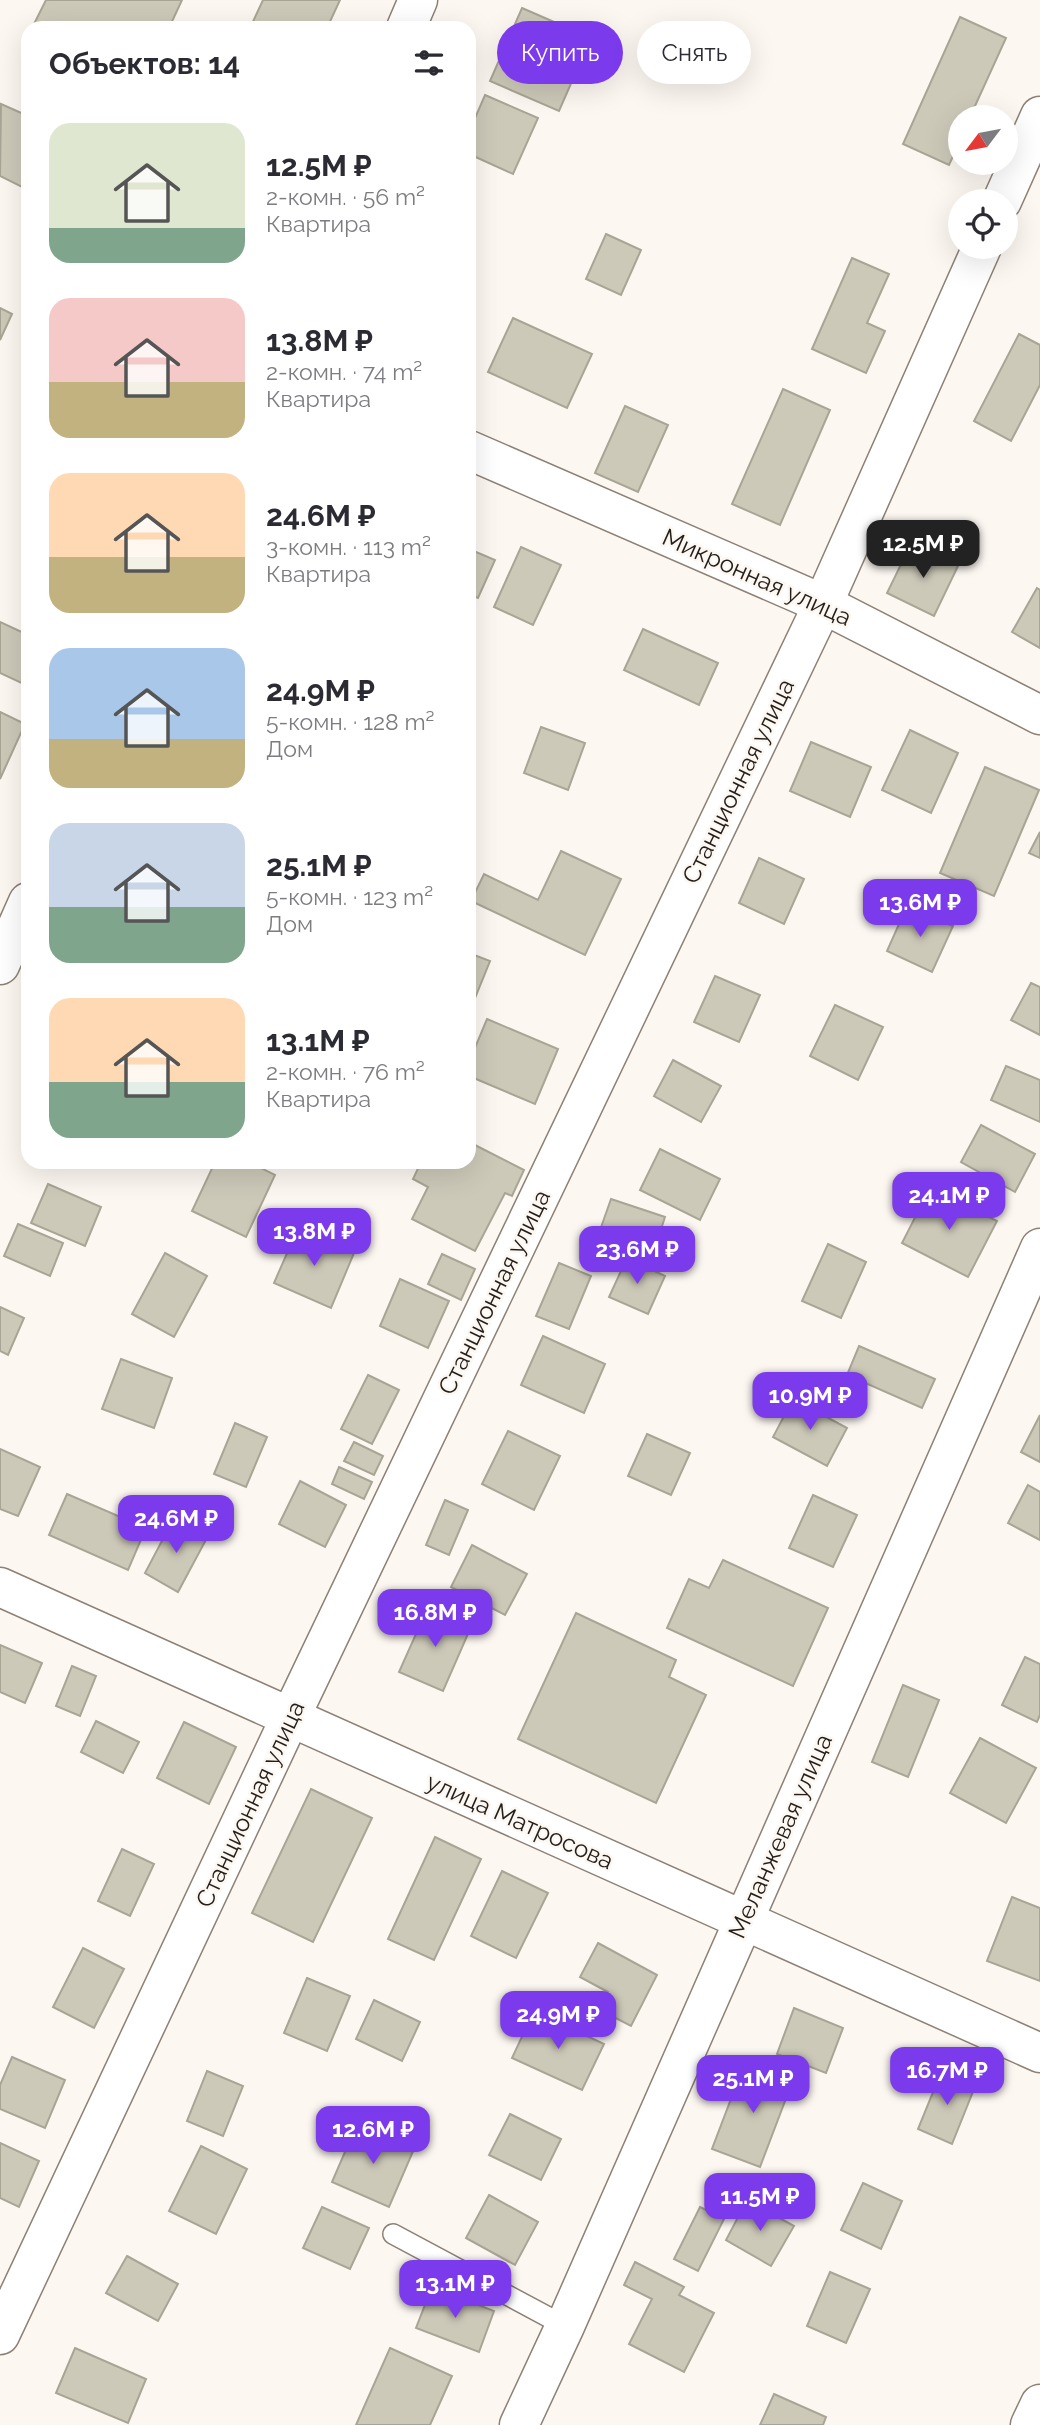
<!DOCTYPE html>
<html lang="ru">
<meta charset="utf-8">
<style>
body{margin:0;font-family:Raleway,sans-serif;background:#f2f2f3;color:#2b2b33;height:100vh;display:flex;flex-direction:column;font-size:26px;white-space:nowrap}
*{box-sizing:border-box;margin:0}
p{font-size:23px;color:#7c7c81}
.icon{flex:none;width:38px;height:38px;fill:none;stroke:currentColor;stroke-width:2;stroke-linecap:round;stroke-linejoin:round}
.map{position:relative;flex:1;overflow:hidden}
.drawer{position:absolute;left:21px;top:21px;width:455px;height:1148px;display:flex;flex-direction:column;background:#fff;border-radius:21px;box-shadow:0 7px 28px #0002}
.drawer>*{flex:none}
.banner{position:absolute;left:497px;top:21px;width:438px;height:63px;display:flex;gap:14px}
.needle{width:46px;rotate:238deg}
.controls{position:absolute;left:948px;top:105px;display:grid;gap:14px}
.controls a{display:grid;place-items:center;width:70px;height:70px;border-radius:50%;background:#fff;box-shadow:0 7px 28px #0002;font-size:35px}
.price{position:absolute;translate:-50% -60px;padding:0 16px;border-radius:14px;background:#7c3aed;color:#fff;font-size:23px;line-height:46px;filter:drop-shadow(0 2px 4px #0008)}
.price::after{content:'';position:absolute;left:50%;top:42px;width:21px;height:16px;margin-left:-10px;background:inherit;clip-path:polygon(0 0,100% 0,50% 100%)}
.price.current{background:#222;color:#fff}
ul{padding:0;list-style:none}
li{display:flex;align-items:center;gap:21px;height:175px;padding:0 28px}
li span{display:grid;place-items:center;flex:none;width:196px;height:140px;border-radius:21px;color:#555}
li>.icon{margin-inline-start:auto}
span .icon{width:84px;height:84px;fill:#fffc;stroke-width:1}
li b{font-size:30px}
h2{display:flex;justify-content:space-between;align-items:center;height:84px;padding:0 28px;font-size:30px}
.pill{padding:0 24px;border-radius:32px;background:#fff;box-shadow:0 7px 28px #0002;font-size:24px;line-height:63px}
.pill.current{background:#7c3aed;color:#fff}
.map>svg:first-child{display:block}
</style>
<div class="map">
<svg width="1040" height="2425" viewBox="0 0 1040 2425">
<rect width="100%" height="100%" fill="#fdf7f2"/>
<g fill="#cdc9b9" stroke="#a9a595" stroke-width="2">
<path d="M46,0H182L169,28H32Z"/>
<path d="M263,0H340L327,28H250Z"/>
<path d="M522,8L591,38L559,111L490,81Z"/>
<path d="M960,17L1006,38L970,117H961V139L949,165L903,144Z"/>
<path d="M485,95L538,118L513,174L469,154V132Z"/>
<path d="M1,104L28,116V190L0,176Z"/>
<path d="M606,234L641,250L621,295L586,279Z"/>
<path d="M852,258L889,274L867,323L885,331L866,373L812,349Z"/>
<path d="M0,308L12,314L0,340Z"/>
<path d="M513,318L592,354L567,408L488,372Z"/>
<path d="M1019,334L1040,345V385L1011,441L974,421Z"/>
<path d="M783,389L830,410L780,525L732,504Z"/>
<path d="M625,406L668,425L638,492L595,473Z"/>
<path d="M911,544L958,566L934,616L887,593Z"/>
<path d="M521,547L561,565L533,625L494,607Z"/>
<path d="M469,549L495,560L478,598L469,594Z"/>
<path d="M1037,588L1040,590V648L1012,632Z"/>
<path d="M0,622L28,635V686L0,673Z"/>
<path d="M643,629L718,663L699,705L624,670Z"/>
<path d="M0,712L25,724L0,779Z"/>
<path d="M541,727L585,743L568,790L524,773Z"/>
<path d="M910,730L958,753L931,813L882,790Z"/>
<path d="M811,742L871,767L850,817L790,791Z"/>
<path d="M985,767L1039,790L994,896L940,873Z"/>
<path d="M1040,832V858L1029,853Z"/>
<path d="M561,851L621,879L585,955L471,901L484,874L538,900Z"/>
<path d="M759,858L804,879L784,924L739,903Z"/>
<path d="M907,906L953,926L932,972L887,951Z"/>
<path d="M469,953L490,961L469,1013Z"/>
<path d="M715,976L760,995L739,1042L694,1022Z"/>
<path d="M1031,983L1040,987V1035L1011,1020Z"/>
<path d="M835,1005L883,1027L858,1080L810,1056Z"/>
<path d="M487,1019L558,1049L535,1104L469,1076V1062Z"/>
<path d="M673,1060L721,1086L701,1122L654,1096Z"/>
<path d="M1006,1066L1040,1080V1122L991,1100Z"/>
<path d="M981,1125L1035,1154L1015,1192L961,1162Z"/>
<path d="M469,1142L524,1170L512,1196L505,1193L475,1251L412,1219L428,1187L413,1179L421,1162H469Z"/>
<path d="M660,1149L720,1179L700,1220L640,1190Z"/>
<path d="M215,1162H249L275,1175L246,1237L192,1211Z"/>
<path d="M48,1184L101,1207L85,1246L31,1223Z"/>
<path d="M930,1188L997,1221L968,1277L902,1243Z"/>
<path d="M611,1199L665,1217L654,1251L599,1233Z"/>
<path d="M18,1224L63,1243L50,1276L4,1256Z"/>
<path d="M298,1228L354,1253L331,1308L274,1283Z"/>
<path d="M828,1244L866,1262L841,1318L802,1301Z"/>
<path d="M165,1253L207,1276L174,1337L132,1314Z"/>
<path d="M442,1254L475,1269L461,1300L428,1284Z"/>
<path d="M627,1258L665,1276L648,1314L609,1297Z"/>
<path d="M559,1263L591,1276L569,1329L536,1316Z"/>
<path d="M400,1279L449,1301L428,1348L380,1326Z"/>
<path d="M0,1307L24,1318L8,1355L0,1351Z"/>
<path d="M543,1336L605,1364L584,1413L521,1385Z"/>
<path d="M859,1346L935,1379L922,1408L847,1375Z"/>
<path d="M121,1359L172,1378L154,1428L102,1409Z"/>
<path d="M368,1375L399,1390L372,1444L341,1429Z"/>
<path d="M793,1399L847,1428L827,1466L773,1437Z"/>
<path d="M1040,1415V1462L1021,1452Z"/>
<path d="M235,1423L267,1437L246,1487L214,1474Z"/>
<path d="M508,1431L560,1456L534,1510L482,1484Z"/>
<path d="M647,1434L690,1453L671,1495L628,1476Z"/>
<path d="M354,1442L383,1456L374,1475L344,1461Z"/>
<path d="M0,1449L40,1467L18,1516L0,1509Z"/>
<path d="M339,1467L372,1482L364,1499L332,1484Z"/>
<path d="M300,1481L346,1505L325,1547L279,1524Z"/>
<path d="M1028,1485L1040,1492V1540L1008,1523Z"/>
<path d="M67,1494L146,1528L128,1570L49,1535Z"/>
<path d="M813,1495L857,1515L833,1567L789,1548Z"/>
<path d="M445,1500L468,1510L449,1555L426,1545Z"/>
<path d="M174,1518L208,1536L178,1592L145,1573Z"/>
<path d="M472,1545L527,1574L505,1615L451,1587Z"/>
<path d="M723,1560L828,1608L793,1686L667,1628L689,1579L709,1588Z"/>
<path d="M428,1607L471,1627L443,1691L399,1672Z"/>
<path d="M576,1613L676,1660L669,1677L706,1695L656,1803L518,1739Z"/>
<path d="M0,1645L42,1663L25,1703L0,1692Z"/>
<path d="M1025,1657L1040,1664V1715L1037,1722L1002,1705Z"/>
<path d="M72,1666L96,1676L80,1716L56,1706Z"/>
<path d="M903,1685L939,1700L908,1777L872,1762Z"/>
<path d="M96,1721L139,1742L123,1773L81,1752Z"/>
<path d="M184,1722L236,1747L209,1804L157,1778Z"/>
<path d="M980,1738L1036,1768L1006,1823L950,1793Z"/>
<path d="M311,1789L372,1818L313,1942L252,1913Z"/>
<path d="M435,1837L481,1859L434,1960L388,1939Z"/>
<path d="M122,1849L154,1864L130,1916L98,1901Z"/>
<path d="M502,1871L548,1893L516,1958L471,1936Z"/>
<path d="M1012,1897L1040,1908V1981L987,1961Z"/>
<path d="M598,1943L657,1975L631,2026L598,2009L608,1992L580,1977Z"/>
<path d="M83,1948L124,1969L94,2028L53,2007Z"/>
<path d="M307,1978L350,1996L327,2051L284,2033Z"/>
<path d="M374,2000L420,2022L402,2061L356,2039Z"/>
<path d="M794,2008L843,2028L826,2073L777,2054Z"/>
<path d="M534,2011L604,2044L582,2090L512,2058Z"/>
<path d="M12,2057L65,2080L45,2128L0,2109V2085Z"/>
<path d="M745,2062L793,2080L760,2167L712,2149Z"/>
<path d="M942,2070L976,2084L952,2144L918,2129Z"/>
<path d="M207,2071L243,2086L223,2136L187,2121Z"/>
<path d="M510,2114L561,2139L541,2180L489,2155Z"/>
<path d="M357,2124L414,2149L389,2207L332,2182Z"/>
<path d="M0,2143L39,2161L19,2207L0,2198Z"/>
<path d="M201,2146L247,2169L216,2234L169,2211Z"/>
<path d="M863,2183L902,2201L881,2249L841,2230Z"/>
<path d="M489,2195L538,2222L515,2265L466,2238Z"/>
<path d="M747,2200L794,2226L771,2266L726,2240Z"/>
<path d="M322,2207L369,2228L350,2269L303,2248Z"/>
<path d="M700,2207L724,2219L698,2271L674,2259Z"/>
<path d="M127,2256L178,2284L158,2321L106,2293Z"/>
<path d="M635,2262L684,2287L679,2295L714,2313L684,2372L629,2344L652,2299L624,2285Z"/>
<path d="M830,2272L870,2289L846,2343L807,2326Z"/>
<path d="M432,2287L494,2311L479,2352L416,2328Z"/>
<path d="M75,2348L146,2379L128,2423L56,2393Z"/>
<path d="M390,2348L452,2376L430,2425H356Z"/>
<path d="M774,2394L826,2417L823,2425H760Z"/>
</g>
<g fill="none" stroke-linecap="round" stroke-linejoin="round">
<g stroke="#8d8075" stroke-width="22">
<path id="lane" d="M393,2234L565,2326"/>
</g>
<g stroke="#8d8075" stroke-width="41">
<g id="street">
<path d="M406,28L418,0"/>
<path d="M1002,201L1040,116"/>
<path d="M469,450L823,604L1040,715"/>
<path d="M0,965L28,902"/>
<path d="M0,2335L290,1718L823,604L982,247"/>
<path d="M1030,2425L1040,2404"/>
</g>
</g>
<g stroke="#8d8075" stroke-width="41">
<g id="secondary">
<path d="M0,1587L1040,2053"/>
<path d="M519,2425L565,2326L1040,1248"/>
</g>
</g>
<use href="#lane" stroke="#fff" stroke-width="19"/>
<use href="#street" stroke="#fff" stroke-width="38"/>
<use href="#secondary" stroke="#fff" stroke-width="38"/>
</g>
<g text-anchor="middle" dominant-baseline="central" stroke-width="5" stroke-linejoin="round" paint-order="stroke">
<g font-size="24" fill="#231e1a" stroke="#fdf7f2">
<text transform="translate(757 577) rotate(24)">Микронная улица</text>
<text transform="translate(738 781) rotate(-64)">Станционная улица</text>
<text transform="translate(494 1292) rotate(-64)">Станционная улица</text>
<text transform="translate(250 1804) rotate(-65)">Станционная улица</text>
<text transform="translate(520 1821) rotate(24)">улица Матросова</text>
<text transform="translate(780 1836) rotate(-66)">Меланжевая улица</text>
</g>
</g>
</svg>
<div class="controls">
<a><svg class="needle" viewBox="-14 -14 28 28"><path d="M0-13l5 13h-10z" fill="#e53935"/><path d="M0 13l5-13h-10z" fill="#7c7c81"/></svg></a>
<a><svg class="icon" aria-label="locate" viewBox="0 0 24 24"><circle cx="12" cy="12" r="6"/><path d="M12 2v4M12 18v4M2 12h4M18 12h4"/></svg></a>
</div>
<b class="price current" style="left:923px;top:580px">12.5M ₽</b>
<b class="price" style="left:920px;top:939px">13.6M ₽</b>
<b class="price" style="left:949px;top:1232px">24.1M ₽</b>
<b class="price" style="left:314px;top:1268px">13.8M ₽</b>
<b class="price" style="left:637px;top:1286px">23.6M ₽</b>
<b class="price" style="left:810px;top:1432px">10.9M ₽</b>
<b class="price" style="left:176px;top:1555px">24.6M ₽</b>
<b class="price" style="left:435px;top:1649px">16.8M ₽</b>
<b class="price" style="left:558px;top:2051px">24.9M ₽</b>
<b class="price" style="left:947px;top:2107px">16.7M ₽</b>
<b class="price" style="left:753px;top:2115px">25.1M ₽</b>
<b class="price" style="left:373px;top:2166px">12.6M ₽</b>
<b class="price" style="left:760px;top:2233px">11.5M ₽</b>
<b class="price" style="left:455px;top:2320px">13.1M ₽</b>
<div class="banner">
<a class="pill current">Купить</a>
<a class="pill">Снять</a>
</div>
<section class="drawer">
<h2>Объектов: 14<svg class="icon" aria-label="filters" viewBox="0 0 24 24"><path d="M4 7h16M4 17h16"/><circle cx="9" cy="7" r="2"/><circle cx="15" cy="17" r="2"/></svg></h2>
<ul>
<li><span style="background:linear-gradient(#dfe7d0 75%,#7fa58c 0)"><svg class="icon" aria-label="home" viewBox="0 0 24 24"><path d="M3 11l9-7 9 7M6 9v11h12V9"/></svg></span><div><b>12.5M ₽</b><p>2-комн. · 56 m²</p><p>Квартира</p></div></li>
<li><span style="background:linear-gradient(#f6c9c9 60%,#c2b280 0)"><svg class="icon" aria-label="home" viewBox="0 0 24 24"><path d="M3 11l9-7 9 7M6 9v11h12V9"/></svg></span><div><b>13.8M ₽</b><p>2-комн. · 74 m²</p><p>Квартира</p></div></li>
<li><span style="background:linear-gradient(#ffd9b3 60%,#c2b280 0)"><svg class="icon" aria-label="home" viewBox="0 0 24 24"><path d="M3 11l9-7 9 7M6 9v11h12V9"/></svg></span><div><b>24.6M ₽</b><p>3-комн. · 113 m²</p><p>Квартира</p></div></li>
<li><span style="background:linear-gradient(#a9c7e8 65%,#c2b280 0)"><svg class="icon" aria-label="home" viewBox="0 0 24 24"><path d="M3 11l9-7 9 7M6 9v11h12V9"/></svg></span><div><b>24.9M ₽</b><p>5-комн. · 128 m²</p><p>Дом</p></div></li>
<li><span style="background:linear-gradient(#c9d6e8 60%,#7fa58c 0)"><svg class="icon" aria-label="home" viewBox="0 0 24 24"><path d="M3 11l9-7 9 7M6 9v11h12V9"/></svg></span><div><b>25.1M ₽</b><p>5-комн. · 123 m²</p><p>Дом</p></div></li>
<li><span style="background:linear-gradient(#ffd9b3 60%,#7fa58c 0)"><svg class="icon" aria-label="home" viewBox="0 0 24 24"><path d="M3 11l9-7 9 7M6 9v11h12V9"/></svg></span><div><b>13.1M ₽</b><p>2-комн. · 76 m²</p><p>Квартира</p></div></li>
</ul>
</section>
</div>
